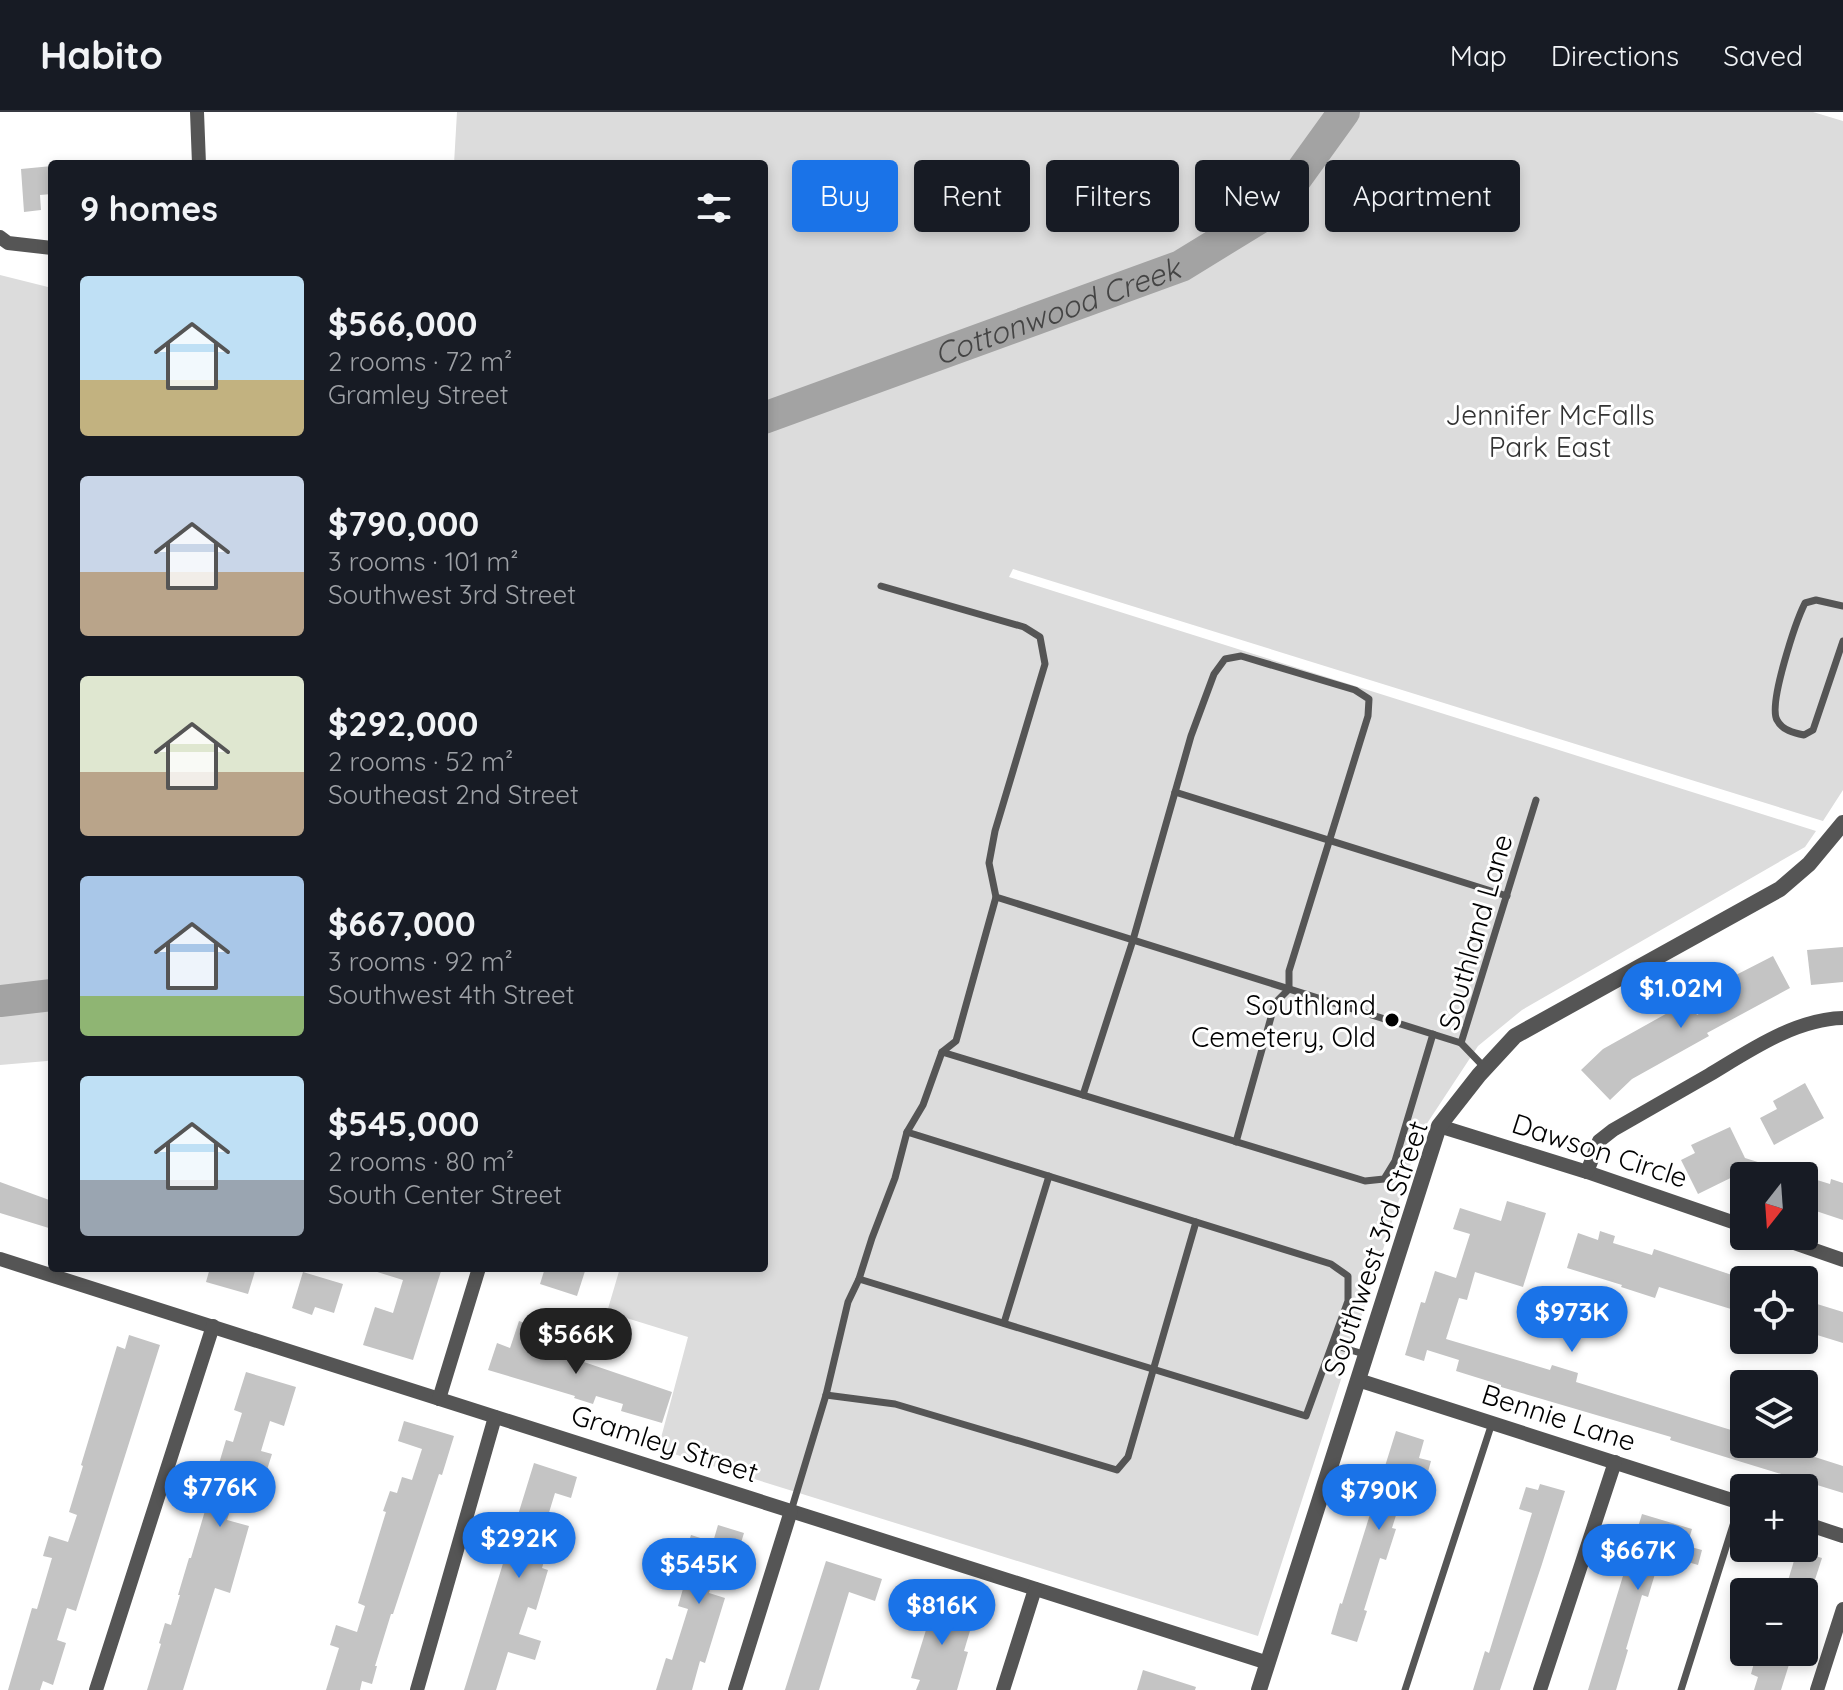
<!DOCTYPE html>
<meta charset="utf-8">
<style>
body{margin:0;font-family:Quicksand,sans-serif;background:#20242c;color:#f1f3f6;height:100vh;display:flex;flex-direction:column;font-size:30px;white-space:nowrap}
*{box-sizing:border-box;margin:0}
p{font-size:26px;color:#9ea1a6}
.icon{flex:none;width:44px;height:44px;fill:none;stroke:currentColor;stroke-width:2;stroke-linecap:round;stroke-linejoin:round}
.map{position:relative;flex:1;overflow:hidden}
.panel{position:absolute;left:48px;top:48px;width:720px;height:1112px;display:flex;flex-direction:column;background:#171b24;border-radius:8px;box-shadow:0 4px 12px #0003}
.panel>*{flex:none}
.banner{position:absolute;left:792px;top:48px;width:760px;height:72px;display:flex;gap:16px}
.needle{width:52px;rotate:197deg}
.controls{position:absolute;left:1730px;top:1050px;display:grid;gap:16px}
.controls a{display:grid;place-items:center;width:88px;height:88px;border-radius:8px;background:#171b24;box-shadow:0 4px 12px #0003;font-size:40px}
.price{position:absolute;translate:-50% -68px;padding:0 18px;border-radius:28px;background:#1a73e8;color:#fff;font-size:26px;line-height:52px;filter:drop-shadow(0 2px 4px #0008)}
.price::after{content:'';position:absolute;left:50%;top:48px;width:24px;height:18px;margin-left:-12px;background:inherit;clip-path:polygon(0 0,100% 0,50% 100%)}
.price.current{background:#222;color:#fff}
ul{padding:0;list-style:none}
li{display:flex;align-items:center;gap:24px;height:200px;padding:0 32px}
li span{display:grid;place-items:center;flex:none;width:224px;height:160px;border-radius:8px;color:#555}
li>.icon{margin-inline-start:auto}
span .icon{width:96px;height:96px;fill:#fffc;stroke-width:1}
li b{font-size:34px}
h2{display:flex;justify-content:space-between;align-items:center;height:96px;padding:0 32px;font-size:34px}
.chip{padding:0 28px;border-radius:8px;background:#171b24;box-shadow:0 4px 12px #0003;font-size:28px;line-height:72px}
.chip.current{background:#1a73e8;color:#fff}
header{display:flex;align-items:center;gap:48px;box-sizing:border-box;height:112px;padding:0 40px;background:#171b24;border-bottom:2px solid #363941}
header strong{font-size:38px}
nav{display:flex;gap:44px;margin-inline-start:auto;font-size:28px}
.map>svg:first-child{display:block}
</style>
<header>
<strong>Habito</strong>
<nav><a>Map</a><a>Directions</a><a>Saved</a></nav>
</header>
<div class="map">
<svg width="1843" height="1578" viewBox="0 0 1843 1578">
<rect width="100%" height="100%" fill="#fff"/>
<g fill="#dcdcdc">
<path d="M457,0H1813L1843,9V678L1823,709L1013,457L1009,465L1816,719L1805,735L1522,898L1478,934L1426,1013L1409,1057L1258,1524L658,1337L688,1225L607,1200L620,1156H764V52H454Z"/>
<path d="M0,163L52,176V947L47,949L0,953Z"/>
</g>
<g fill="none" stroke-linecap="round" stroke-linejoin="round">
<g stroke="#a3a3a3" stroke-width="32">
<path id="s1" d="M764,306L1181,154L1274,97L1344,0"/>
<path d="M0,889L52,883"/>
</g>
</g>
<g fill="#c4c4c4">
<path d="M52,54V82L40,83L41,98L24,100L21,57Z"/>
<path d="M1843,835V870L1811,873L1807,838Z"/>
<path d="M1773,844L1790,876L1707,921L1709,924L1632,967L1610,988L1581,958L1603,937L1689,889L1697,903L1740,879L1732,865Z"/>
<path d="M1805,971L1824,1006L1774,1033L1760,1006L1777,997L1773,989Z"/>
<path d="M1730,1015L1745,1046L1761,1051L1698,1082L1681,1048L1695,1041L1691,1033Z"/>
<path d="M1804,1064L1830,1072L1831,1067L1843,1071V1108L1804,1095Z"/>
<path d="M0,1070L52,1089V1117L0,1101Z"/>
<path d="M1507,1089L1546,1101L1523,1175L1475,1160L1467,1188L1459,1186L1446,1227L1550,1258L1552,1253L1578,1261L1576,1270L1744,1322V1332H1783L1797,1336L1796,1339L1843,1354V1381L1670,1328L1671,1325L1501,1275V1273L1456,1259L1459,1248L1427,1238L1424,1249L1405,1243L1421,1190L1425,1191L1435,1159L1456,1166L1470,1122L1453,1117L1460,1096L1501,1109Z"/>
<path d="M1600,1119L1615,1124L1613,1131L1652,1143L1654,1137L1744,1167V1201L1659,1175L1655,1186L1621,1175L1622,1173L1567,1156L1578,1121L1598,1128Z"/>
<path d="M210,1156H256L248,1182L206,1170Z"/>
<path d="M375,1156H442L413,1248L363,1233L375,1195L393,1201L403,1168L374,1159Z"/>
<path d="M545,1156H586L577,1184L540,1172Z"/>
<path d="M303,1160L343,1172L334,1201L315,1195L312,1203L292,1196Z"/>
<path d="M1804,1188L1843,1200V1231L1817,1223L1814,1236L1800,1231L1801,1228H1804Z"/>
<path d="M519,1209L539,1216L534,1233L672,1280L662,1311L621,1299L623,1292L596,1284L593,1292L574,1286L575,1284L488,1258L497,1231L510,1236Z"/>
<path d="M129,1223L160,1233L76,1499L67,1496L57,1528L66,1531L53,1573L43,1569L40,1578H8L32,1496L37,1497L52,1446L43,1444L49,1424L68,1430L77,1403L69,1400L83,1354L81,1353L117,1234L125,1237Z"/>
<path d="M246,1260L296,1275L284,1314L270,1309L261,1339L272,1342L266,1361L244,1354L227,1408L249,1414L230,1481L215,1476L183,1578H147L161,1532L159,1531L165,1511L171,1513L180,1483H178L189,1446H191L226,1328L233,1330L242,1301L234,1298Z"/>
<path d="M404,1309L454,1324L442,1363L439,1362L393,1502H391L375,1554H377L372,1572L362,1569L360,1578H326L339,1536L330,1533L336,1513L357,1520L365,1494L358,1491L386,1400L383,1399L390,1379L397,1381L402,1365L412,1368L422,1337L398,1329Z"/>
<path d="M1396,1319L1424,1328L1419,1346L1431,1349L1426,1367L1409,1362L1392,1416L1396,1417L1386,1448L1380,1446L1364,1498L1367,1499L1357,1530L1331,1522L1340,1491L1342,1492Z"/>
<path d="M534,1351L577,1365L571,1386L555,1381L547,1407L556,1410L542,1456L548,1458L536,1498L528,1495L519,1522L541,1529L535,1548L508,1540L496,1578H464Z"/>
<path d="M1540,1372L1565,1379L1542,1452L1500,1578H1473L1485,1539L1489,1541L1532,1401L1519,1397L1526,1375L1538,1378Z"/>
<path d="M1642,1402L1692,1417L1687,1434L1702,1438L1698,1453L1661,1442L1648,1485L1642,1483L1626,1537L1628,1538L1616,1578H1588Z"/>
<path d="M718,1413L744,1421L733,1457L718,1452L709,1481L725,1486L705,1551L700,1549L692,1578H656L666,1546L672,1548L688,1497L678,1494L685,1470L677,1468L691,1423L713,1430Z"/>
<path d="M1797,1439L1822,1446L1810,1483L1786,1475Z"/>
<path d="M826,1449L882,1467L875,1489L849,1480L819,1578H785Z"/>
<path d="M934,1478L957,1485L950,1506L972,1512L964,1539L968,1540L957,1578H916L920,1568L911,1566L926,1518L922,1516Z"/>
<path d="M1757,1540H1782L1792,1543L1781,1578H1754L1758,1565L1751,1562Z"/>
<path d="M1143,1558L1196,1575L1195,1578H1137Z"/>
</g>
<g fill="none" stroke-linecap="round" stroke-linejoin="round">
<g stroke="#555" stroke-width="7">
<path d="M1843,494L1816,488L1805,491C1796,509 1768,592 1777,608C1782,618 1794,621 1804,623L1813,618L1843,529"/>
<path d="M1175,680L1507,784"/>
<path d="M996,785L1461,931"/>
<path d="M942,940L1365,1069L1384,1067L1395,1049L1433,922"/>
<path d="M1485,956L1461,931L1536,688"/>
<path d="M1083,983L1133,828L1191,624L1214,562L1225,547L1241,544L1355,578L1369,587L1368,604L1289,859V877L1275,891L1236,1030"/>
<path d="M859,1167L1306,1304L1348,1189V1164L1331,1152L907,1020"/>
<path d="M1004,1211L1049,1064"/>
<path d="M1333,1233L1364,1242"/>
<path d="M826,1283L895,1292L1117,1358L1128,1345L1196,1110"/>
<path d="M791,1399L826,1283L848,1190L859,1167L872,1126L895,1066L907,1020L923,993L942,940L956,929L996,785L989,751L995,719L1045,552L1040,525L1024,515L881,474"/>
<path d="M1405,1578L1492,1311"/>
<path d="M1681,1578L1740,1391"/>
</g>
<g stroke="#555" stroke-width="14">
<path d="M197,0L199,52"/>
<path d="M0,125L8,131L52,136"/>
<path d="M1439,1014L1587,1060L1744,1114"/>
<path d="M1587,1060L1599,1029L1613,1018C1645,1000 1677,981 1709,963C1749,939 1795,907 1843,906"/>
<path d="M1774,1124L1843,1148"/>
<path d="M0,1147L1268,1551"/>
<path d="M1358,1268L1744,1392"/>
<path d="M439,1287L479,1156"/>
<path d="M1804,1411L1843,1424"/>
<path d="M96,1578L213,1214"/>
<path d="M417,1578L495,1305"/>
<path d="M735,1578L791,1399"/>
<path d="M1003,1578L1035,1477"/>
<path d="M1540,1578L1615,1350"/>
<path d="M1817,1578L1843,1497"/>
</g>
<path stroke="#555" stroke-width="16" d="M1259,1578L1439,1014L1479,963L1515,924L1780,777L1809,752L1843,711"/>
</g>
<circle fill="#000" stroke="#fff" stroke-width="3" cx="1392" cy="908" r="8"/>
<g text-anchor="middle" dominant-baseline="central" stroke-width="6" stroke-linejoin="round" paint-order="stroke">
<g font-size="28" fill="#333" stroke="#fff">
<text x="1550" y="302">Jennifer McFalls<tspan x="1550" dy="32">Park East</tspan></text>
</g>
<g font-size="28" fill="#000" stroke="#fff">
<text transform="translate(1475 820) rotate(-74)">Southland Lane</text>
<text transform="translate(1600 1038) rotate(18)">Dawson Circle</text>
<text transform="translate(1375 1136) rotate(-71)">Southwest 3rd Street</text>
<text transform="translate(1559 1305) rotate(18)">Bennie Lane</text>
<text transform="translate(665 1331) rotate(18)">Gramley Street</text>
</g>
<g font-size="28" fill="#000" stroke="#fff" text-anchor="end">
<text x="1376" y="892">Southland<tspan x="1376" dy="32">Cemetery, Old</tspan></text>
</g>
<g font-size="30" font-style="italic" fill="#444" stroke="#fff">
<text stroke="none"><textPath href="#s1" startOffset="312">Cottonwood Creek</textPath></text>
</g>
</g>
</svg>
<div class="controls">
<a><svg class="needle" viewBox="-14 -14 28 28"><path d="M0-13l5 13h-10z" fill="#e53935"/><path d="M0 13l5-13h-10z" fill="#9ea1a6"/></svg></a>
<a><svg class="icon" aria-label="locate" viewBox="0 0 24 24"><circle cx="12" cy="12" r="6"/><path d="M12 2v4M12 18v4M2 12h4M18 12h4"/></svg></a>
<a><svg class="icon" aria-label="layers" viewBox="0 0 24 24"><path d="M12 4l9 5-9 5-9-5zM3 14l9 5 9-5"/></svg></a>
<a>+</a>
<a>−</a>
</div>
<b class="price" style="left:1681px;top:918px">$1.02M</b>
<b class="price" style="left:1572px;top:1242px">$973K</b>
<b class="price current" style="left:576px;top:1264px">$566K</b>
<b class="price" style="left:220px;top:1417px">$776K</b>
<b class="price" style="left:1379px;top:1420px">$790K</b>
<b class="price" style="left:519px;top:1468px">$292K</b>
<b class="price" style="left:1638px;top:1480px">$667K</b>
<b class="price" style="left:699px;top:1494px">$545K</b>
<b class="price" style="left:942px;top:1535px">$816K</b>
<div class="banner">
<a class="chip current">Buy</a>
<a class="chip">Rent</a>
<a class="chip">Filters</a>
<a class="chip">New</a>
<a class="chip">Apartment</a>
</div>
<section class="panel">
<h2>9 homes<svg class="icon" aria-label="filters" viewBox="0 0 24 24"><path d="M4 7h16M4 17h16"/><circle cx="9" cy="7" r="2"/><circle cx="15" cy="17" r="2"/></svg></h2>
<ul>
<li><span style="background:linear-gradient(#bfe0f5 65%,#c2b280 0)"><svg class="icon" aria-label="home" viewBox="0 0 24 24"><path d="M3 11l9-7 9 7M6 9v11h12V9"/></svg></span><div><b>$566,000</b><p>2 rooms · 72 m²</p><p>Gramley Street</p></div></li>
<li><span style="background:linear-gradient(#c9d6e8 60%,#b9a48a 0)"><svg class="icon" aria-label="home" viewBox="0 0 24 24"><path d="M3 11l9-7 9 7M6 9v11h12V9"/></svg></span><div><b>$790,000</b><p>3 rooms · 101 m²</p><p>Southwest 3rd Street</p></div></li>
<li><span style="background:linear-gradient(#dfe7d0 60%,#b9a48a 0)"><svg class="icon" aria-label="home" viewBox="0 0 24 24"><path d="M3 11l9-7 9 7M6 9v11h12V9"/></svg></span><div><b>$292,000</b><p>2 rooms · 52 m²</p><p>Southeast 2nd Street</p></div></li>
<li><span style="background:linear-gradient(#a9c7e8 75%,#8fb573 0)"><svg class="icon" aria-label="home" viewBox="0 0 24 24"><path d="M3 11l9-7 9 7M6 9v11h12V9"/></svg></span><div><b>$667,000</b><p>3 rooms · 92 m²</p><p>Southwest 4th Street</p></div></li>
<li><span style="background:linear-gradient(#bfe0f5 65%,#9aa5b1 0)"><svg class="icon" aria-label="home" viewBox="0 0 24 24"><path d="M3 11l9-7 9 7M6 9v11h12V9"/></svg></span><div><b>$545,000</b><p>2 rooms · 80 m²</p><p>South Center Street</p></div></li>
</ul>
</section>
</div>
